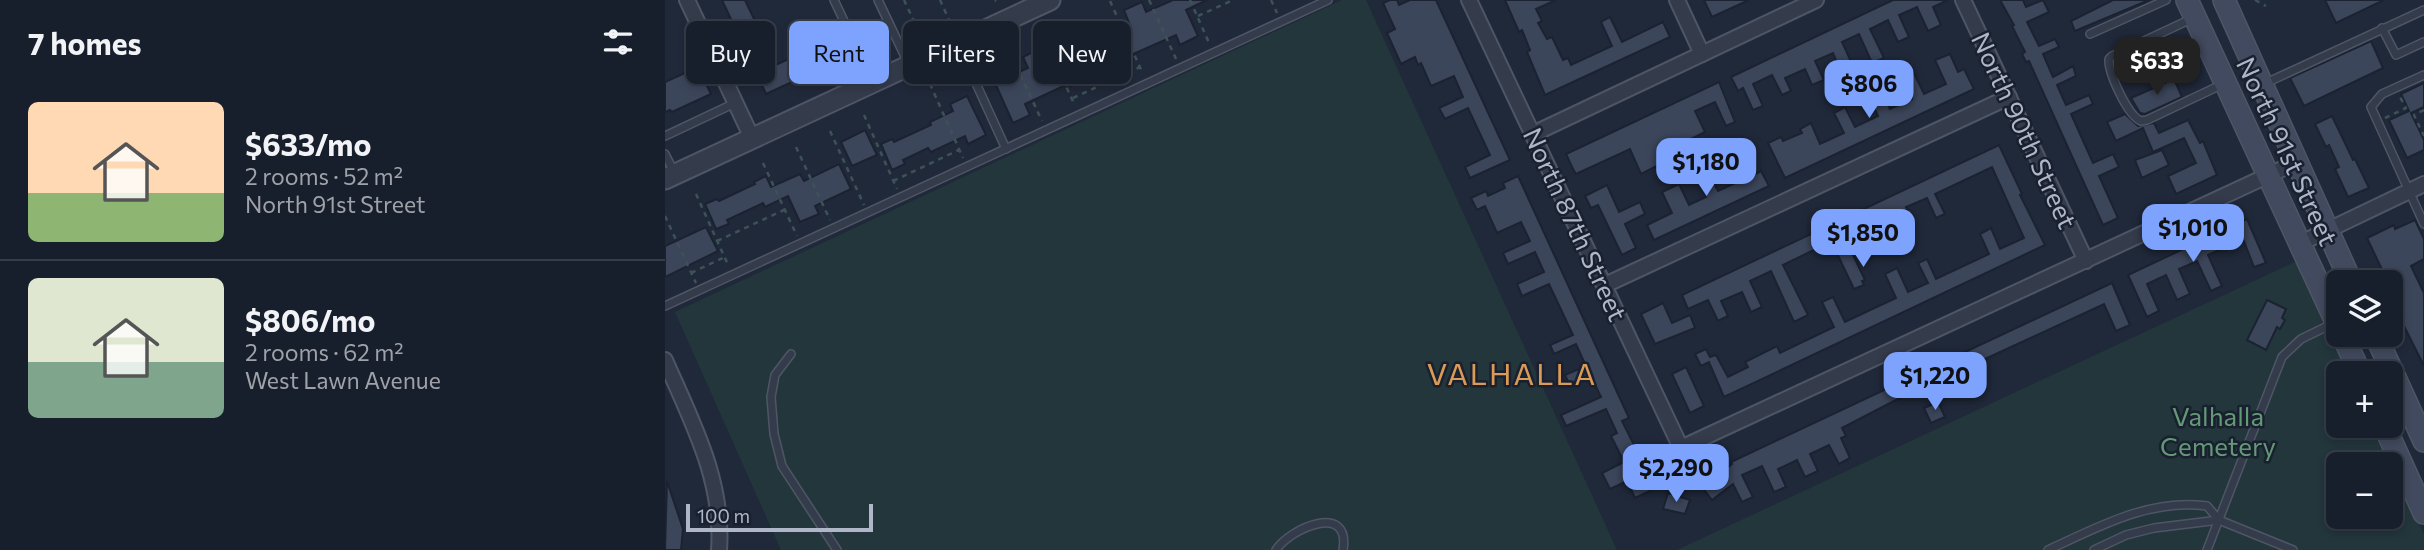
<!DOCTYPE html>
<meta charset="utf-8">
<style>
body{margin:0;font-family:Commissioner,sans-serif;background:#252c38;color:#f1f3f6;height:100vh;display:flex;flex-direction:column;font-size:26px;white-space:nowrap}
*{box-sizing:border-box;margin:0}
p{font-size:23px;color:#9fa2a9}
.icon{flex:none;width:38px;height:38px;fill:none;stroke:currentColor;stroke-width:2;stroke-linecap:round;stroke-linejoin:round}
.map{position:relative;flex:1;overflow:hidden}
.panel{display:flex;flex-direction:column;background:#181f2c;width:665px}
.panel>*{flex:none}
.hud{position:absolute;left:21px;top:21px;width:665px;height:63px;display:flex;gap:14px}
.buttons{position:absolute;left:1661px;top:270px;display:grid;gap:14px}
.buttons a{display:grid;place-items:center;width:77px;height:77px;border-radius:10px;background:#181f2c;box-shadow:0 4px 10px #0003,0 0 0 2px #363d48;font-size:35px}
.scale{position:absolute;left:21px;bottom:18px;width:187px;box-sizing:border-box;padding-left:7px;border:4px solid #aeb6c7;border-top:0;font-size:19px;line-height:24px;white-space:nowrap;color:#aeb6c7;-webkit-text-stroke:5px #19202f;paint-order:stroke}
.price{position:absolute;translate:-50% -60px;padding:0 16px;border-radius:14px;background:#7da3fe;color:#111;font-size:23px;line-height:46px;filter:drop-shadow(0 2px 4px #0008)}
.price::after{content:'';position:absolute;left:50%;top:42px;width:21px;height:16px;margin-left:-10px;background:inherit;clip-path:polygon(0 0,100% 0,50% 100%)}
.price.current{background:#222;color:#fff}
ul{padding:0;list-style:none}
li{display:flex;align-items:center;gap:21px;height:175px;padding:0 28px}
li+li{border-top:2px solid #363d48}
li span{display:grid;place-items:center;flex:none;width:196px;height:140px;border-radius:10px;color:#555}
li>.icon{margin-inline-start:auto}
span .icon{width:84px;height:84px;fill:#fffc;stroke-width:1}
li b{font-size:30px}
h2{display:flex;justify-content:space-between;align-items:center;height:84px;padding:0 28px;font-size:30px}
.pill{padding:0 24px;border-radius:10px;background:#181f2c;box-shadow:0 4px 10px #0003,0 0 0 2px #363d48;font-size:24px;line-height:63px}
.pill.current{background:#7da3fe;color:#111}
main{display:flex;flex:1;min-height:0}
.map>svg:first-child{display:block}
</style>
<main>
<section class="panel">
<h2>7 homes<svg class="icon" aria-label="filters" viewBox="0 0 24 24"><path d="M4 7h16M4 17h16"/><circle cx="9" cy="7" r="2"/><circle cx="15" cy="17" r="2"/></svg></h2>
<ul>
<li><span style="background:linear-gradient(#ffd9b3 65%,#8fb573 0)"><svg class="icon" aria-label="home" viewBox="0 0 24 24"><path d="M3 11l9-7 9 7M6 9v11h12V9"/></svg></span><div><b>$633/mo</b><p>2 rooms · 52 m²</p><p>North 91st Street</p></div></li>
<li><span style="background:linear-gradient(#dfe7d0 60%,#7fa58c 0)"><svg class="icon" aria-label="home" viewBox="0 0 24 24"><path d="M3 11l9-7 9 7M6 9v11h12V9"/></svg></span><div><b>$806/mo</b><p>2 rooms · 62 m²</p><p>West Lawn Avenue</p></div></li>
</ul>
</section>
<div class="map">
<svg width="1759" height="550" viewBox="0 0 1759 550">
<rect width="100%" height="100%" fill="#20293a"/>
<g fill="#22363c" fill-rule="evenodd">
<path d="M677,0H701L952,550H116L10,312Z"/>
<path d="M1634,260L1685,373H1673V425H1709L1759,534V550H1012ZM1673,464H1726V516H1673Z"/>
</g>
<g fill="#3c465b" stroke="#1b2231" stroke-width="2">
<path d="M57,0H80L111,65L132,55L130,51L134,49L127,34L139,28L145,40L142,41L150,57L130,67L131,71L123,75L127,82L101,94Z"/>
<path d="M508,0H542L521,10L533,36L515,45L511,35L466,55L468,58L456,64L454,59L417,76L419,80L406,86L405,83L360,104L365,115L348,123L330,83L363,68L358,57L376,48L384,65L407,55L408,58L445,41L443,38L466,28L459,10L477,2L481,12Z"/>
<path d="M725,0H732L734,5L745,0H771L845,160L805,178L800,167L825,155L803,108L780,119L774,108L798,97L789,76L766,86L756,63L753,65L750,57L736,64L722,33L730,29L718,3Z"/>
<path d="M840,0H891L871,9L877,21L873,23L882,39L887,37L898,60L903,58L906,65L947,46L936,22L945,17L957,42L998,22L1005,37L880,95L862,52L865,50L857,30L854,32Z"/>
<path d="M1039,0H1084L1047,17Z"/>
<path d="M1228,0H1283L1268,7L1276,25L1263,31L1252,7L1234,15L1244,37L1233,42L1223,20L1205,29L1219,58L1207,63L1194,34L1177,42L1188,66L1176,72L1168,53L1150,61L1159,80L1147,85L1140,69L1120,78L1126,91L1117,95L1107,75L1088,84L1098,106L1088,110L1078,88L1073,91L1066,77Z"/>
<path d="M1335,0H1358L1361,7L1378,0L1384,12L1362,22L1374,46L1390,39L1394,47L1378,54L1388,77L1408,66L1411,76L1392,85L1401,105L1424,95L1428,104L1406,114L1428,163L1448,154L1454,167L1434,176L1453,218L1438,225L1364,61L1361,62L1357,54L1360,52L1347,26L1349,25Z"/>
<path d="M1448,0H1484L1410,31L1406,21Z"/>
<path d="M1660,0H1719L1671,23Z"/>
<path d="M1706,41L1718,68L1639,106L1625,78Z"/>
<path d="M1492,43L1501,61L1458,81L1450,62Z"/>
<path d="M1285,54L1293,72L1299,69L1309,89L1120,178L1103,143L1116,137L1118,141L1137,133L1135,129L1146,123L1155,144L1179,133L1169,113L1180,107L1190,127L1213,116L1201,91L1214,85L1225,109L1247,99L1237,79L1249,73L1259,94L1281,84L1270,60Z"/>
<path d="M33,67L46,94L7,112L5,110L0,112V82Z"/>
<path d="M1509,79L1517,97L1480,114L1475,113L1466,98Z"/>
<path d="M1054,82L1070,122L1061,126L1050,102L1030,111L1040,132L1014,145L1018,153L976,174L965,149L911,174L908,169L901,154Z"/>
<path d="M1759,83V107L1746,113L1759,140V150L1742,158L1724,120L1744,111L1736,94Z"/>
<path d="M302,96L321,135L303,144L300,136L266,152L263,148L238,160L240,164L227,170L216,144L227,139L229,142L266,125L265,122L288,111L285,104Z"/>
<path d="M1460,114L1473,126L1489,123L1494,133L1523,120L1535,143L1538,141L1552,175L1511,194L1503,176L1531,163L1519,138L1488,152L1478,128L1451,141L1442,122Z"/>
<path d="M1667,116L1688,160L1690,159L1704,188L1683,197L1670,169L1674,167L1664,145L1661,147L1650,124Z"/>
<path d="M200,130L212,155L187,166L176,142Z"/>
<path d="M1334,145L1357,194L1355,195L1380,245L1059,397L1044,362L1036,366L1030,354L1041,349L1045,357L1051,355L1063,377L1083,367L1080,362L1112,346L1115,353L1169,327L1157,302L1168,297L1180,322L1231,298L1220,274L1232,268L1243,292L1263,283L1253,263L1262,259L1271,279L1324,254L1315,234L1326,228L1335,249L1359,238L1327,167L1270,194L1280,214L1271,218L1262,198L1241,207L1249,225L1238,231L1229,213L1209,222L1218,240L1206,245L1198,228L1179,236L1200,280L1197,281L1199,285L1189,289L1169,247L1165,248L1163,243L1118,265L1143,315L1129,322L1106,271L1085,281L1097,307L1086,312L1077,292L1056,301L1063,316L1053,321L1043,300L1023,309L1017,295Z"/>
<path d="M1497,150L1504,165L1477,178L1470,160Z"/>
<path d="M1079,154L1089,175L1096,171L1104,186L989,240L982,225L1007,213L997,192L1014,184L1024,205L1041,197L1027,168L1039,163L1053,191L1077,180L1067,159Z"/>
<path d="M174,164L186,189L150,206L154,214L135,222L123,196L100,207L98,203L62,220L64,224L51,229L40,204L52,199L54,201L90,184L89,182L101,176L106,187L135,174L139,181Z"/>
<path d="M853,176L964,418L957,421L972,451L967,453L985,491L970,498L962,481L945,489L937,473L959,462L946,436L952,433L941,409L901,426L896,415L936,397L926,376L905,386L900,375L921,366L911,344L889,354L885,345L908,335L884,284L857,296L852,284L879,272L870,252L843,264L838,253L865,241L856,222L832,233L820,206L812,210L806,198L821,191L823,196L840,188L838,183Z"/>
<path d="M942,185L954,212L975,202L980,214L960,224L971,248L957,255L933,205L926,208L920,196Z"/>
<path d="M1582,219L1601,263L1589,267L1578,239L1543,255L1557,286L1546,291L1532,261L1514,269L1525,294L1512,300L1501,275L1482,284L1494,311L1482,317L1463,275Z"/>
<path d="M1750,220L1759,239V259L1746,266L1759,293V366L1735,318L1739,316L1727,291L1726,282H1723L1702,238L1729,225L1730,229Z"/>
<path d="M41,227L53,251L0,277V246Z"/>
<path d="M1447,283L1465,325L1451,331L1439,304L1229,401L1177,428L1181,436L1176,438L1185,458L1174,464L1164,445L1145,454L1153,471L1140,477L1132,460L1113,469L1121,487L1109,492L1097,466L1077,475L1088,497L1077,502L1068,484L1047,500L1037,487L1067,464L1066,462Z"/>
<path d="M1602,300L1621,309L1617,318L1620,320L1615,329L1612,327L1601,350L1582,340Z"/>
<path d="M998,303L1007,323L1025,315L1030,328L990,344L976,314Z"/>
<path d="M1021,367L1039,406L1025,413L1007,374Z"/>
<path d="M1273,402L1280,417L1266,423L1259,408Z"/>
<path d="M2,481L18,529L16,550H0Z"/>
<path d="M1003,493L1025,500L1020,514L998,509Z"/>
</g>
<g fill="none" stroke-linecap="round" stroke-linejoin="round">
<g stroke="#4e5665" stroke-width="10">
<g id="service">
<path d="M169,0L208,82"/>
<path d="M213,0L244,65"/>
<path d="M1526,19L1447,56L1444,59C1443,73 1463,116 1476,121L1482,120L1558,84"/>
<path d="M1717,28L1731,55L1759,42"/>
<path d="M1425,34L1501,0"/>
<path d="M293,44L341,149"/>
<path d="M1759,75L1717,94L1706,107L1759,224"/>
<path d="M1601,83L1759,10"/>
<path d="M0,136L70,103"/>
<path d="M0,154L9,172"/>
<path d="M0,306L663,0"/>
<path d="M126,354L110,375L106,397L109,434L117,466L172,550"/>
<path d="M1554,520L1628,550"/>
<path d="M611,550C625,528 686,502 678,550"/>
<path d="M1383,550C1433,527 1485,498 1542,506L1554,520L1489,528L1461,535L1429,550"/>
<path d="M1542,550L1617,357L1636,339L1669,323"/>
</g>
</g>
<g stroke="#4e5665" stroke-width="18">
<g id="minor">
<path d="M22,0L87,138"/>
<path d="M804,0L1016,448L1632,162"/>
<path d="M1012,0L1037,54"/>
<path d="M1298,0L1421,261"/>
<path d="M868,134L1151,0"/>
<path d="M1636,243L1759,184"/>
<path d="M940,285L1344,97"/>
<path d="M0,360C27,422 59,481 54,550"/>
</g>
</g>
<g stroke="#4e5665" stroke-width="23">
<path id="tertiary" d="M0,179L385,0"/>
</g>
<g stroke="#4e5665" stroke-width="24">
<g id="secondary">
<path d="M1522,0L1673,326"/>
<path d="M1559,0L1686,282"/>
<path d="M1677,334L1695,373"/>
<path d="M1710,334L1759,441"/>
<path d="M1719,425L1759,513"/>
</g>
</g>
<g stroke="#3d5256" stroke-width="2.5" stroke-dasharray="5 5" stroke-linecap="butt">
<path d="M239,0L256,36"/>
<path d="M275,0L285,22"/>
<path d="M330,0L331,1"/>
<path d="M484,0L512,61"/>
<path d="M525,0L545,45"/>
<path d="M606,0L612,13"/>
<path d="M1590,0L1601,6"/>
<path d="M445,1L478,74"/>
<path d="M533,16L568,0"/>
<path d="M377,33L410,106"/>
<path d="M343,48L377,121"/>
<path d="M265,84L298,158"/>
<path d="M408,98L475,67"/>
<path d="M1759,110L1749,115L1759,136"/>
<path d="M199,115L232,189"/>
<path d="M1720,118L1741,108L1735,97"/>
<path d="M165,131L199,205"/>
<path d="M131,147L165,220"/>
<path d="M98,163L132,236"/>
<path d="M228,181L294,150"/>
<path d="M31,194L64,267"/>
<path d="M0,216L31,283"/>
<path d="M52,241L119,210"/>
<path d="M26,273L60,257"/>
</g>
<use href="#service" stroke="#343b4b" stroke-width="7"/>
<use href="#minor" stroke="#343b4b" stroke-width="14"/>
<use href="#tertiary" stroke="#343b4b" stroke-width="19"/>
<use href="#secondary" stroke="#414a5e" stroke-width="21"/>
</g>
<g text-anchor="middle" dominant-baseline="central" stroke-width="5" stroke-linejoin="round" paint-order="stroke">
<g font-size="26" fill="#aeb6c7" stroke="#19202f">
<text transform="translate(1360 130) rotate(65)">North 90th Street</text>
<text transform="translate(1623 151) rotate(65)">North 91st Street</text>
<text transform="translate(911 224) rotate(65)">North 87th Street</text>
</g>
<g font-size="26" fill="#649975" stroke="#19202f">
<text x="1553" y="415">Valhalla<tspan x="1553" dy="30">Cemetery</tspan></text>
</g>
<g font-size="30" letter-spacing="2" fill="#da9b57" stroke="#19202f">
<text x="847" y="372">VALHALLA</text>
</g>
</g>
</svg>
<div class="buttons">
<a><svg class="icon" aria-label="layers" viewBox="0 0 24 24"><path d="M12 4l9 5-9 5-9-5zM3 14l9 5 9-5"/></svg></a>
<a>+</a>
<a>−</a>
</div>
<div class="scale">100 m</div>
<b class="price current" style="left:1492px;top:97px">$633</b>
<b class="price" style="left:1204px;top:120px">$806</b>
<b class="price" style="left:1041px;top:198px">$1,180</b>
<b class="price" style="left:1528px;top:264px">$1,010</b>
<b class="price" style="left:1198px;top:269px">$1,850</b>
<b class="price" style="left:1270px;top:412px">$1,220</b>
<b class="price" style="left:1011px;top:504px">$2,290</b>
<div class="hud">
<a class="pill">Buy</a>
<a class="pill current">Rent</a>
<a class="pill">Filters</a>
<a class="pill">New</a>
</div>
</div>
</main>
